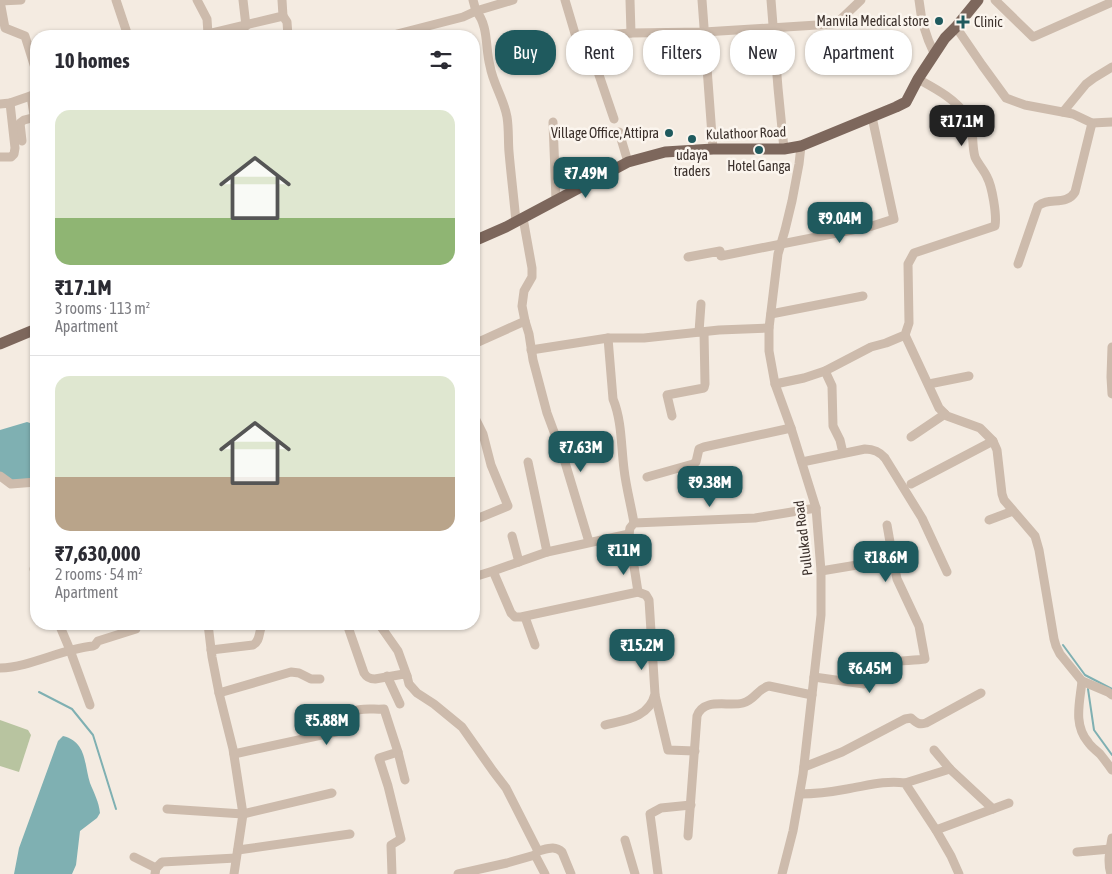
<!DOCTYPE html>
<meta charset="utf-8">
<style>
body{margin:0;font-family:"Asap Condensed",sans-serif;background:#f7f7f7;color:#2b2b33;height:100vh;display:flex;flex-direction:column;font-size:19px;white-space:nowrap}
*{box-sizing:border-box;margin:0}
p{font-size:16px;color:#7c7c81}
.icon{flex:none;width:28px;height:28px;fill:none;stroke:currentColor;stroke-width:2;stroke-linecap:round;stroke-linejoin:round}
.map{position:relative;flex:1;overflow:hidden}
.details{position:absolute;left:30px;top:30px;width:450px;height:600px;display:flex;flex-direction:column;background:#fff;border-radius:20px;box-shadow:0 1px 4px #0004}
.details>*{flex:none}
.top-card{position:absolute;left:495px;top:30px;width:475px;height:45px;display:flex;gap:10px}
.price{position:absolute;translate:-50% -42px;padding:0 11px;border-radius:10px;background:#1f5a5e;color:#fff;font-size:16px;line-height:32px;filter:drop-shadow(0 1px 2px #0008)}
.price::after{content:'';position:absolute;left:50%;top:30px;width:15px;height:11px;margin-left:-8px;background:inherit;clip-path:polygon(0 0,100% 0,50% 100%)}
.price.active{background:#222;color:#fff}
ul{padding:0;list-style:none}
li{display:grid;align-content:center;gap:10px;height:265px;padding:0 25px}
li+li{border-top:1px solid #e1e1e2}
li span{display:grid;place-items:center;height:155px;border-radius:15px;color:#555}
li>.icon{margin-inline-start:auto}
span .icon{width:90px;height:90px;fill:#fffc;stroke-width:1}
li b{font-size:21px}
h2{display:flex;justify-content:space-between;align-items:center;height:60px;padding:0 25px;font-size:21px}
.chip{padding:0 18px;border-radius:20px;background:#fff;box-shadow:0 1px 4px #0004;font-size:18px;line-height:45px}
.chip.active{background:#1f5a5e;color:#fff}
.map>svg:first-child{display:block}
</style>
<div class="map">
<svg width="1112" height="874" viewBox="0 0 1112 874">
<rect width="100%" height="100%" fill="#f4ebe1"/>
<path fill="#b8c4a0" d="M0,720L28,730L31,735L19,772L0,766Z"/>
<g fill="#7fb0b2">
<path d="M27,422L36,425V475L35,479L11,480L0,472V430Z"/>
<path d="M63,736C87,742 84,764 90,783C94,793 99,802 100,813L97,818L80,831L76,865L72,874H14L19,848L58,741Z"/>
</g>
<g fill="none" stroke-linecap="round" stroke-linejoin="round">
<g stroke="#7fb0b2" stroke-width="2">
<path d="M1063,645L1085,675L1112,689"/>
<path d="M1088,689L1094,730L1112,755"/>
<path d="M39,692L72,709L93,735L116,809"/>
</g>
<g stroke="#cdbbac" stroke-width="9">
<path d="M116,0L128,36"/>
<path d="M197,0L207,19L208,34L283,16L282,0"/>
<path d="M243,0L246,26"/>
<path d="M473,0L476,11L513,0"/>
<path d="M565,0L576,37L598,72L614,119"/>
<path d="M630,0L631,33"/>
<path d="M702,0L713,149"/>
<path d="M771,0L778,88L784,149"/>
<path d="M919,0C921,20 925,35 934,53"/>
<path d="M995,0L1033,37L1112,2"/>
<path d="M0,1L5,28L25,36L36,71"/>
<path d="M0,1L21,0"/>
<path d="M283,16L287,22L288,36"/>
<path d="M956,27L982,65L1006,98L1025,105L1073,114L1092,123L1112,122"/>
<path d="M394,36L397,34L463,17L476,11C489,26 485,48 490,66C493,84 504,99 507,117C509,129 508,141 509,152C511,175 514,199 516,222"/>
<path d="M576,37L631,33L704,32L833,24L838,22L861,0"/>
<path d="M31,96L36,127"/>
<path d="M0,104L10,103L36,94"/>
<path d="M1063,112L1086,84L1094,78L1112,67"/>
<path d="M553,122L556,200"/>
<path d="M619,132L628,162"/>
<path d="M22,141L20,123L24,120L36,117"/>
<path d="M0,157H11L14,154L15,148L10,103"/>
<path d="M688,257L720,251L721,256L872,226L894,219L872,117"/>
<path d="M1018,264L1038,206C1048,197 1067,206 1075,192L1092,123"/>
<path d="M771,314L863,296"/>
<path d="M525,321L529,334L533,360L547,413L564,459L589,542"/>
<path d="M699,332L701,304"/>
<path d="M905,335L939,408L947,416L980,428L993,441L997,450L1002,494L1004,500L1029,529L1035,536L1039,550L1054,639L1056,646L1060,654L1082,681L1108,692L1112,695"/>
<path d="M608,338L613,399C622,421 621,446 624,469C626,487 631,505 634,523"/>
<path d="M474,344L525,321L522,306L524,291L532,277V268L523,218"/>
<path d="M1112,347L1111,377L1112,394"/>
<path d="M531,350L608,338H644L719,330L769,328"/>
<path d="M825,371L832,386L833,426L840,440L843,453"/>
<path d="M775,384L804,378L825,371L871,347L886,343L905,335L909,323L908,264L914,253L995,226C997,215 992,186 987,177C984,170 978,164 975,157C971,144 975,127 967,116C954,98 936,89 918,79"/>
<path d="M929,384L969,376"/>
<path d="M474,416L483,434L491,465L508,506L474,520"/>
<path d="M672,416L667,395L704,388L705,384L704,332"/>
<path d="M911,437L945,414"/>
<path d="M528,462L547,552"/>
<path d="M802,462L865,449C874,449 880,452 885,458L922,518L947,572"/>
<path d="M0,476L11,484L36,482"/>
<path d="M647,477L693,464L696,462L699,449L704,447L791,428"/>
<path d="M911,484L993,441"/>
<path d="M989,520L1013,511"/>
<path d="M887,525L893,559"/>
<path d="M629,534L630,528L634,523L755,518L816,508"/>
<path d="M512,536L519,562"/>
<path d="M36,563L34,569L36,575"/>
<path d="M474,575L477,576L493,571L547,552L629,534L638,592L521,617H515L511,613L493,571"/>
<path d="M525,617L535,645"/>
<path d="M59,624L70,650L90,705"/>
<path d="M208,624L212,657L219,693L233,749L243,814L234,874"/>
<path d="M347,624L364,673C367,678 370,679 375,679L404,674L407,676L409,684L417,693L434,704L462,727L493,771L506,788L538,851"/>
<path d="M379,624L398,651L407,676"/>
<path d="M211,650L253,645C261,641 258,631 263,624"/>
<path d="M0,668C31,667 61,649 93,646L95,645L98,641L136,629"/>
<path d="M387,676L400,704"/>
<path d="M814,677L864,684L868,682C871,677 872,669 878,665C886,660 913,661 925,659L919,626L897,579L893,559L821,571"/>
<path d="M1082,681C1080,702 1073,724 1088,742C1091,747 1096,750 1100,754C1104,759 1108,764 1112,770"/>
<path d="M219,693L291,672L299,673L311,679H320"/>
<path d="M655,695L668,750L695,751"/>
<path d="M605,725C625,720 649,718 655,694L649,600L646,595L638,592"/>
<path d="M934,750L950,769L993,809"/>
<path d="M398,752L405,780"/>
<path d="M234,754L340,731L346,726V716C356,706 372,710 384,709L398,752L379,758L388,786L401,839L391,845L392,874"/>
<path d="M804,767L842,752L905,719L911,718C917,723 918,725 926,723L981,693"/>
<path d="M905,783L950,769"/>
<path d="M800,794C816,794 831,792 847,789C866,786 885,780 905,783L936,830L951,856L959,874"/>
<path d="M167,809L243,814L332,793"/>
<path d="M936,830L1009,803"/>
<path d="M688,836L697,716C704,697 728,707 743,703C755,700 758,688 769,686L812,695"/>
<path d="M625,840L635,874"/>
<path d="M238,850L350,834"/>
<path d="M1077,852L1110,849"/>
<path d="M535,855L545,874"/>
<path d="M134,857L156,868"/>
<path d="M155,874L156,868L162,862L236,858"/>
<path d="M458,874L507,863L535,855L538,851C547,849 555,845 562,852L571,874"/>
<path d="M658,874L650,814L661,808L691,805"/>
<path d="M782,874L793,831L803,774L821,615V571L816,508L791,428L775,384L769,351V328L778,254L785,230L792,201L799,164L801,146"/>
<path d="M1111,874C1107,862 1110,850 1112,838"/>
</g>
<g stroke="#7d675c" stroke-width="11">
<path d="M474,241L506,227L628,162L665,152L713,149H784L801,146L896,107L906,102L918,79L945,38L956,27L978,0"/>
<path d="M0,344L36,329"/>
</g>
</g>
<g fill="#1f5a5e" stroke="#fbf5ee" stroke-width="2">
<circle cx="939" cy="21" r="5"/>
<path d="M960.5 14.5h5v5h5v5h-5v5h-5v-5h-5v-5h5z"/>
<circle cx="669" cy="133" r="5"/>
<circle cx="692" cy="139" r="5"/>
<circle cx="759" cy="150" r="5"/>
</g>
<g text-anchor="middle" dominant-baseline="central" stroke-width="5" stroke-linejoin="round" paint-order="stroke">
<g font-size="14" fill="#3b302b" stroke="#fbf5ee" text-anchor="end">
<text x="929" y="21">Manvila Medical store</text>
<text x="974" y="22" text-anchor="start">Clinic</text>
<text x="659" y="133">Village Office, Attipra</text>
<text x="692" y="155" text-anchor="middle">udaya<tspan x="692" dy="16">traders</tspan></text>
<text x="759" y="166" text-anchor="middle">Hotel Ganga</text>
</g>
<g font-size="14" fill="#3b302b" stroke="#fbf5ee">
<text transform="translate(746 133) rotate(-2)">Kulathoor Road</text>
<text transform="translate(803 538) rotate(-97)">Pullukad Road</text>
</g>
</g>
</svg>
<b class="price active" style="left:962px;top:147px">₹17.1M</b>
<b class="price" style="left:586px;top:199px">₹7.49M</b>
<b class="price" style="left:840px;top:244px">₹9.04M</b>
<b class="price" style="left:581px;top:473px">₹7.63M</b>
<b class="price" style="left:710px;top:508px">₹9.38M</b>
<b class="price" style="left:624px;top:576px">₹11M</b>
<b class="price" style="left:886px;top:583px">₹18.6M</b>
<b class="price" style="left:642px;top:671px">₹15.2M</b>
<b class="price" style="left:870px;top:694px">₹6.45M</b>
<b class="price" style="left:327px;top:746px">₹5.88M</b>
<div class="top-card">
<a class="chip active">Buy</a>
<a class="chip">Rent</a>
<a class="chip">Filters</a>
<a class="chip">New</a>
<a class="chip">Apartment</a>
</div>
<section class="details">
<h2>10 homes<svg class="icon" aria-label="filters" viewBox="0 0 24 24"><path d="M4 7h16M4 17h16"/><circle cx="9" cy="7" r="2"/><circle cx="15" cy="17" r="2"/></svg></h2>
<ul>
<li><span style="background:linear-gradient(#dfe7d0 70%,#8fb573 0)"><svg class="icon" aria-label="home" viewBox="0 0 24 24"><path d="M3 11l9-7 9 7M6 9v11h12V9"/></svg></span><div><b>₹17.1M</b><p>3 rooms · 113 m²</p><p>Apartment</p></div></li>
<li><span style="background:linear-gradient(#dfe7d0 65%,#b9a48a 0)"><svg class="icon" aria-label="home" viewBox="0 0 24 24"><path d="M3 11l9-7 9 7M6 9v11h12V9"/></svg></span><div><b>₹7,630,000</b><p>2 rooms · 54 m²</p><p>Apartment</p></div></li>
</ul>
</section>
</div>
